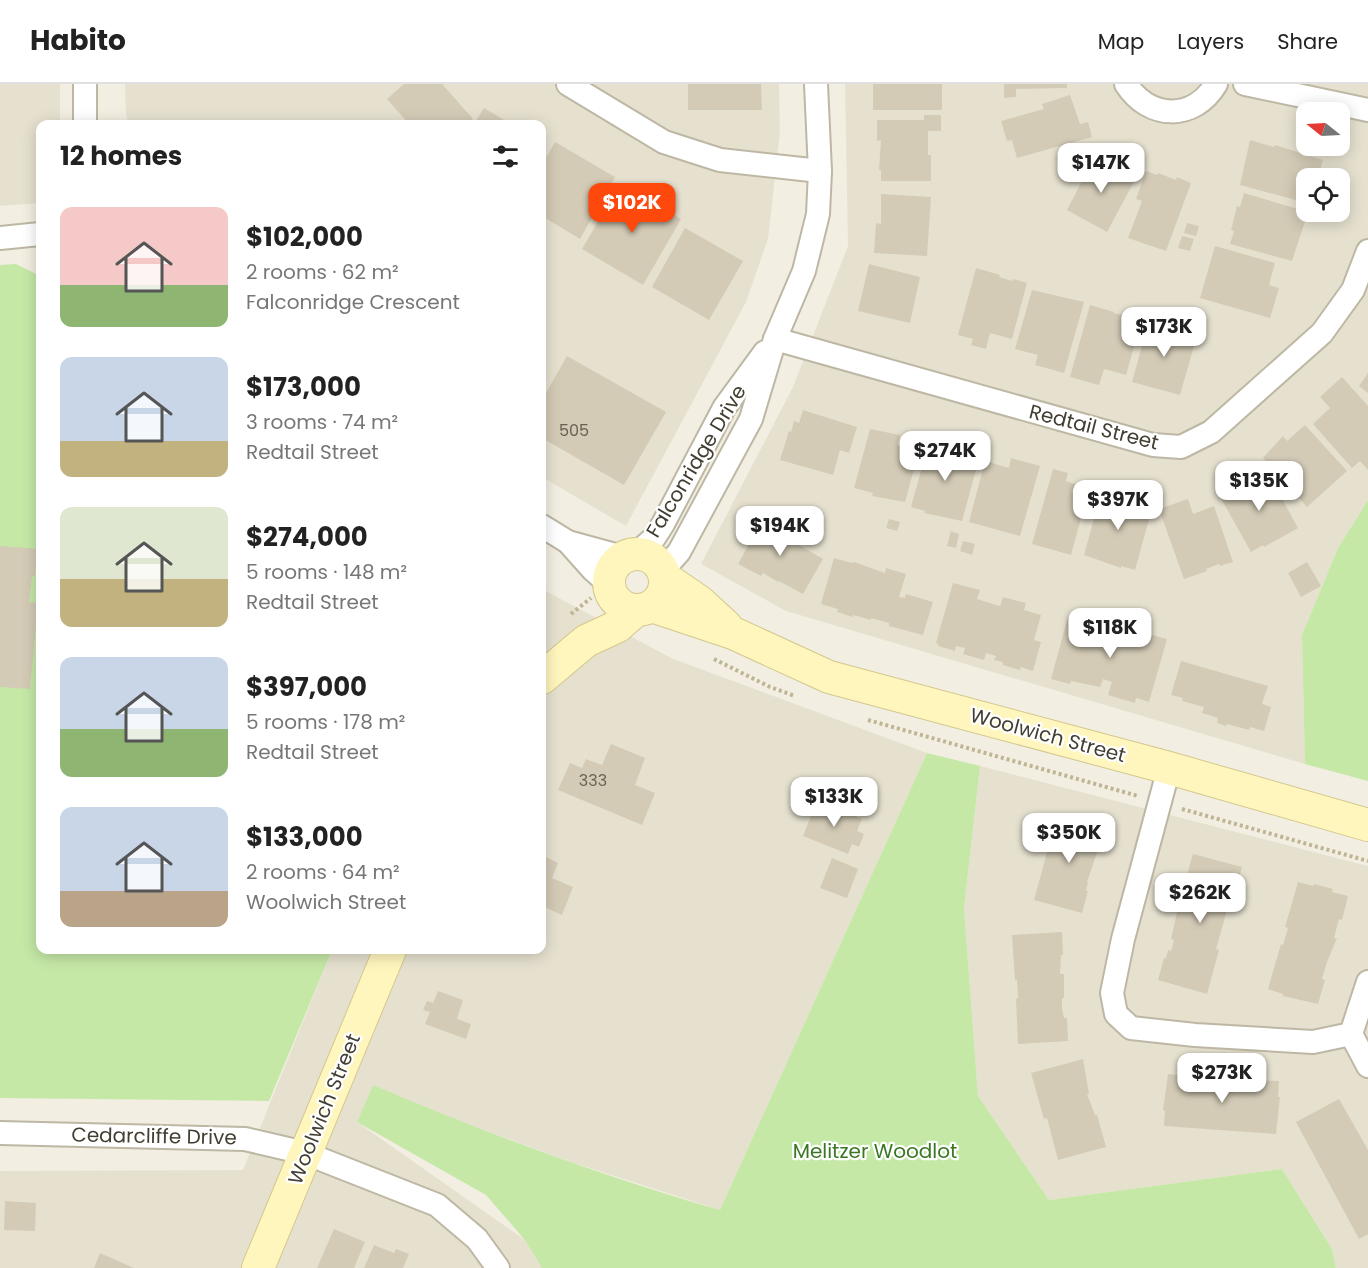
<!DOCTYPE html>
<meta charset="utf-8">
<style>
body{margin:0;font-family:Poppins,sans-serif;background:#f6f6f6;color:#222;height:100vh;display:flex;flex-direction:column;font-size:22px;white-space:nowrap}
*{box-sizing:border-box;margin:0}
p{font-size:20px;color:#767676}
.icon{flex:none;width:33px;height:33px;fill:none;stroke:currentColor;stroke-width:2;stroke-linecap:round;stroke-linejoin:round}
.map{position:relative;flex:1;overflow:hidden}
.drawer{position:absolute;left:36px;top:36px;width:510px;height:834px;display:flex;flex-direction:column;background:#fff;border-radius:12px;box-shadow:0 3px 15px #0003}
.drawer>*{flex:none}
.needle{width:39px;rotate:288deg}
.tools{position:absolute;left:1296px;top:18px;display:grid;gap:12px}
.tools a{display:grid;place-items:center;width:54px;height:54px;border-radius:12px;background:#fff;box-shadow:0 3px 15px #0003;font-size:30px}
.price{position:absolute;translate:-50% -51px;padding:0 14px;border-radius:12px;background:#fff;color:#222;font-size:20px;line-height:39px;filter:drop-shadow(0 2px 3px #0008)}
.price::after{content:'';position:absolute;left:50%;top:36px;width:18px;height:14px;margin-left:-9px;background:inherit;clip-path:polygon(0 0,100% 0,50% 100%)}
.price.selected{background:#ff480b;color:#fff}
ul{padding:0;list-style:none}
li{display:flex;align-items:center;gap:18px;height:150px;padding:0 24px}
li span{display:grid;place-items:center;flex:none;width:168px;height:120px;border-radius:12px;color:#555}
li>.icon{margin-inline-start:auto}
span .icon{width:72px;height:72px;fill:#fffc;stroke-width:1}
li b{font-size:26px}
h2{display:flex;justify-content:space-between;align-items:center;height:72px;padding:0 24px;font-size:26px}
header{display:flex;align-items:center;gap:36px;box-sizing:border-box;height:84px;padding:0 30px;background:#fff;border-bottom:2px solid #e0e0e0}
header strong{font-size:28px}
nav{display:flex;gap:33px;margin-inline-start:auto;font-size:21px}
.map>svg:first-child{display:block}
</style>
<header>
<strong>Habito</strong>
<nav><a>Map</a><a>Layers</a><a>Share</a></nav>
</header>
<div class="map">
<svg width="1368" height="1184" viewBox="0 0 1368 1184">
<rect width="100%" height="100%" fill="#f2eee1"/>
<g fill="#e6e1cf" fill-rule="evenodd">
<path d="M0,0H60V40H40V119L0,122Z"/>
<path d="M125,0H779L780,47L768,155L746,218L626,442L542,393V40H128L126,30Z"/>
<path d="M845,0H1368V416L1338,464L1302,551L1305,680L786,527L701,480L793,303L848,162ZM1306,28H1340V62H1306ZM1306,94H1340V128H1306Z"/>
<path d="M542,505L671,574L927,669L720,1126L568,1077L428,1025L373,1001L357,1038L525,1156L542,1184H0V1087L243,1086L332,866H542Z"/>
<path d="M980,682L1368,782V1184H1336L1332,1165L1282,1085L1049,1116L978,1012L964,824Z"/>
</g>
<g fill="#c5e8a7">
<path d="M16,180L40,192V866H332L269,1017L0,1014V181Z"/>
<path d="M1368,416V697L1305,680L1302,551L1338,464Z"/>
<path d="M927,669L980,682L964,824L978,1012L1049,1116L1282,1085L1332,1165L1336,1184H542L525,1156L486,1111L357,1038L373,1001C486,1049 602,1092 720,1126Z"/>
</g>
<g fill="#d3cbb6">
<path d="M404,0H442L473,35L467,40H409L387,15Z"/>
<path d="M688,0H761L762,26H688Z"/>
<rect x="873" y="0" width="69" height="26"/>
<path d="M1004,0H1067V4L1016,5V13L1004,14Z"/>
<path d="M1070,11L1080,40L1088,38L1092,53L1017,74L1012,56L1007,57L1001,37L1044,25L1042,20Z"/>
<path d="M484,24L511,40H474Z"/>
<path d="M924,31H941V47H928V71H931V97H881V86H879L881,56L877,57V36H924Z"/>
<path d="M1250,56L1274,63L1275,61L1323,76L1318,92L1311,90L1309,94H1306V105L1303,118L1240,101Z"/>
<path d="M555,58L615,93L580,155L542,132V81Z"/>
<path d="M1094,74L1136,94L1107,148L1067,126Z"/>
<path d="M1146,87L1157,91L1158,89L1176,96L1177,93L1191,99L1166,167L1128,154L1142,117L1136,115Z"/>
<path d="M620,100L681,135L643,201L582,165Z"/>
<path d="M1244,109L1308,128L1292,177L1230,160L1234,147L1231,146L1237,122L1240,123Z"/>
<path d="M881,110L931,113L927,172L874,169L876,139L881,140Z"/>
<path d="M1187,139L1199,142L1196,152L1184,149Z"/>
<path d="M685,144L743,177L709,236L652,203Z"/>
<path d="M1182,152L1194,155L1190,167L1178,164Z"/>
<path d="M1215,162L1275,179L1269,201L1279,204L1270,234L1200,214Z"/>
<path d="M869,180L920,193L910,239L858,227Z"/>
<path d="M976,184L1000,191L999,193L1012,197L1013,195L1027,199L1012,255L990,249L986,265L971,261L973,255L958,251Z"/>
<path d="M1032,206L1084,218L1064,289L1035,281L1038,271L1015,265Z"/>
<path d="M1090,221L1114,228L1113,229L1142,235L1126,291L1104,285L1099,301L1070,293Z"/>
<path d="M1149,237L1163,241L1164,238L1191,245L1186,260L1194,262L1180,311L1132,298Z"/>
<path d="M567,272L666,328L624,401L542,354V316Z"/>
<path d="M1368,289V309L1359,302Z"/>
<path d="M1342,293L1368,322V386L1360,377L1352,384L1313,340L1330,324L1320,313Z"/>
<path d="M803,326L857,343L849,369L840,366L833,391L780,376L789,347L791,348L794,337L799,339Z"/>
<path d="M1305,341L1347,387L1307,423L1263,374L1283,352L1287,357Z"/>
<path d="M870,345L900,351L897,361L919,367L905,418L872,412L873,409L854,404Z"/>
<path d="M929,358L958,366L957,369L979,375L962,437L924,429L925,427L911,423Z"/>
<path d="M1011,374L1040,382L1020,452L969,438L985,377L1009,384Z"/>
<path d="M1053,385L1068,389L1066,397L1095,407L1087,435L1081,434L1071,471L1032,460Z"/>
<path d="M1268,389L1298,444L1264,463L1263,461L1251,468L1219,411L1252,393L1254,397Z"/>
<path d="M1101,409L1124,416L1125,413L1153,421L1135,486L1121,482V484L1084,471Z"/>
<path d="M1188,415L1193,430L1214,422L1233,478L1220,482L1219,480L1206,485L1207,487L1184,495L1159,425Z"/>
<path d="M754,433L779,445L784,444L792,449L793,453L801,458L799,461L823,475L803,510L779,497L778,498L763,489L761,492L738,480L757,446L750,442Z"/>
<path d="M889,435L900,438L897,447L886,444Z"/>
<path d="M951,447L959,450L956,464L947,462Z"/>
<path d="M963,457L975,460L972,471L960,467Z"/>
<path d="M0,462L38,465L35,492H32L29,518L38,519L30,605L0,603Z"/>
<path d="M834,474L852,479L854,478L885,489L886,484L906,490L899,513L905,514L906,510L933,518L923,551L889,542V539L871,534V536L853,531V533L837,528L838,525L821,520Z"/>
<path d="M1307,478L1321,502L1301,513L1288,489Z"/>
<path d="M953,499L980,506L977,515L1000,522L1003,513L1026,519L1024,526L1041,531L1034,556L1041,558L1033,587L1021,583L1020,586L1003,581V578L994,576L996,572L986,569L984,576L963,570L965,564L956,562L955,567L938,562V560L936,559Z"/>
<path d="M1068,533L1118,547L1119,542L1167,555L1149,618L1136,614L1135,619L1108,611L1112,598L1103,595L1100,603L1071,597L1070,600L1051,595Z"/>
<path d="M1181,577L1268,602L1262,620L1271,623L1264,647L1250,643L1249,646L1227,640L1226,642L1217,639L1218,634L1202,629L1204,623L1182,617L1183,614L1171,611Z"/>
<path d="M611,660L645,674L635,701L655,709L642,741L558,706L570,679L582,684L586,675L602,681Z"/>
<path d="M817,717L862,735L857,747L864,750L859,763L852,760L848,770L803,752Z"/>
<path d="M1057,732L1105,745L1087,798H1088L1086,807H1088L1082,829L1034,816Z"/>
<path d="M1193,770L1242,783L1230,827L1227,826L1216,865L1219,866L1207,910L1158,896L1164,874H1166L1168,866L1171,867L1174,856L1171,855L1178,824L1180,825L1190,802L1187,801L1190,792L1187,791Z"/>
<path d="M542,771L558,779L552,794L573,803L562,831L542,822Z"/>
<path d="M832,774L858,785L847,814L820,804Z"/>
<path d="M1298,798L1313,802L1314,800L1333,805L1332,808L1348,812L1342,836L1339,835L1334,854H1337L1327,878L1322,895L1325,896L1318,920L1283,912V910L1268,905L1281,860L1283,861L1288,844L1285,843Z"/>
<path d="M1062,848L1063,871H1061L1060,890H1064V914H1062V925L1064,934H1067L1068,957L1018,960L1016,915L1018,914L1017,896H1015L1012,851Z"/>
<path d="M438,907L463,916L457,935L471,940L466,955L425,940L430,928L423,926L427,917L433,919Z"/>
<path d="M1083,975L1089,1010H1087L1095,1031H1097L1106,1063L1058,1076L1047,1034L1044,1035L1031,989Z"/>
<path d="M1168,990L1212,995V993L1235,995V997L1254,998V996L1279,997L1278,1013H1280L1276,1050L1164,1042L1165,1027L1163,1026Z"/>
<path d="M1339,1015L1368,1066V1150L1359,1155L1296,1038Z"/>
<path d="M5,1117L36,1119L35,1147L4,1146Z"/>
<path d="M334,1145L365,1158L354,1184H317Z"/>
<path d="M374,1161L394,1169L396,1165L409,1170L403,1184H364Z"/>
<path d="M100,1169L134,1184H94Z"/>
</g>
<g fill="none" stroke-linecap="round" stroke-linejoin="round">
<g stroke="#bdb7a4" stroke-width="26">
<g id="street">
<path d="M85,0V40"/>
<path d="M568,0L664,58L720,76L820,87"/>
<path d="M1126,0C1149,36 1194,37 1216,0"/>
<path d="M1245,0L1368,26"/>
<path d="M0,154L40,150"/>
<path d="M775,255L1153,361L1181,363L1211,348L1322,249L1353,206L1368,167"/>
<path d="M542,442L568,458L623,473"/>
<path d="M568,458L593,486L609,500"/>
<path d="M637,469L654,454L663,440L724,324L765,268"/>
<path d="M663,486L679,468L751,335L775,255L804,187L818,130L820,87L816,0"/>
<path d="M1169,684L1123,855L1112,909L1116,930L1131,944L1195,951L1313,958L1351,950L1368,898"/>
<path d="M1351,950L1368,982"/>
<path d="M0,1049L245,1055L305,1069L437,1121L477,1155L498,1184"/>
</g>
</g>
<g stroke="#d3c88e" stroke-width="34">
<g id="secondary">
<circle cx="637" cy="498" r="28"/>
<path d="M665,494L700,518L726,542"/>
<path d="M652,522L733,549L829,593L1169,684L1368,741"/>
<path d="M542,594L586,557L618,542L636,526"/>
<path d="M258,1184L390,866"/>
</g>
</g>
<g stroke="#bfb494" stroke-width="4" stroke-dasharray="3 3" stroke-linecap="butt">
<path d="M571,530L591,514"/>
<path d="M714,575L770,603L795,612"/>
<path d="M868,636L1138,712"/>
<path d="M1182,725L1368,777"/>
</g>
<use href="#street" stroke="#fff" stroke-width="22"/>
<use href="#secondary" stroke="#fff6be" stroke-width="32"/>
</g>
<g text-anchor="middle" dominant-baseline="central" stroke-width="4.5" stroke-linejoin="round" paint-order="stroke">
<g font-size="16" fill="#676153">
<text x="574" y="346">505</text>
<text x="593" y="696">333</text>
</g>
<g font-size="20" fill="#433e32" stroke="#fff">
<text transform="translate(1094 343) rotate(14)">Redtail Street</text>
<text transform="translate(696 377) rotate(-59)">Falconridge Drive</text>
<text transform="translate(1048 651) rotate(15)">Woolwich Street</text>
<text transform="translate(324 1025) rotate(-68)">Woolwich Street</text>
<text transform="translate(154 1052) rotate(1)">Cedarcliffe Drive</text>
</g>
<g font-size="20" fill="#3b7624" stroke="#fff">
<text x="875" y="1067">Melitzer Woodlot</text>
</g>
</g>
</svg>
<div class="tools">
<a><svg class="needle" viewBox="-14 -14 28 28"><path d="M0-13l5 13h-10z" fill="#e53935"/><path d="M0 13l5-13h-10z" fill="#767676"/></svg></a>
<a><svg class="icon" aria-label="locate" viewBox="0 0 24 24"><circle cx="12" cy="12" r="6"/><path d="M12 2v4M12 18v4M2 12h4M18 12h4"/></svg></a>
</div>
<b class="price" style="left:1101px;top:110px">$147K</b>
<b class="price selected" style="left:632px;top:150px">$102K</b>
<b class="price" style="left:1164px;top:274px">$173K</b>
<b class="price" style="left:945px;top:398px">$274K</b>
<b class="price" style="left:1259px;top:428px">$135K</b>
<b class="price" style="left:1118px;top:447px">$397K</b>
<b class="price" style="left:780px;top:473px">$194K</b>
<b class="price" style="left:1110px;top:575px">$118K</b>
<b class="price" style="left:834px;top:744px">$133K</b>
<b class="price" style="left:1069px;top:780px">$350K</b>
<b class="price" style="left:1200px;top:840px">$262K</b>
<b class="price" style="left:1222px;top:1020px">$273K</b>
<section class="drawer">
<h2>12 homes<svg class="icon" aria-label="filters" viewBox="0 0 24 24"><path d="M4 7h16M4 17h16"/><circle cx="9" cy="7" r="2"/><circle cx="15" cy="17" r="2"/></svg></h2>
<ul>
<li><span style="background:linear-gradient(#f6c9c9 65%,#8fb573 0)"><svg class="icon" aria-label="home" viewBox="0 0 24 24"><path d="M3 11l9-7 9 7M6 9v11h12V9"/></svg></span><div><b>$102,000</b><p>2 rooms · 62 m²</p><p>Falconridge Crescent</p></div></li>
<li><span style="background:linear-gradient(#c9d6e8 70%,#c2b280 0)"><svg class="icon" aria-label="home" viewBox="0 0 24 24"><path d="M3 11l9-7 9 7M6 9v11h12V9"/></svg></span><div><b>$173,000</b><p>3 rooms · 74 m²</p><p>Redtail Street</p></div></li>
<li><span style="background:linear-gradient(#dfe7d0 60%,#c2b280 0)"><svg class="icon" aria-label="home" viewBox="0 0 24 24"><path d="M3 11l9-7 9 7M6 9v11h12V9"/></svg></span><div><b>$274,000</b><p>5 rooms · 148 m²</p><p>Redtail Street</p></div></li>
<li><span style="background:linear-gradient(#c9d6e8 60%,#8fb573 0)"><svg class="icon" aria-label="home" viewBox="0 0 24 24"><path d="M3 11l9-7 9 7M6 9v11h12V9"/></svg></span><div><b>$397,000</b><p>5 rooms · 178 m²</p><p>Redtail Street</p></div></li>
<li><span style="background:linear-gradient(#c9d6e8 70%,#b9a48a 0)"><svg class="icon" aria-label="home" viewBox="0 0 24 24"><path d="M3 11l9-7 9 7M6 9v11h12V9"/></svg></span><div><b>$133,000</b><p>2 rooms · 64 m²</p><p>Woolwich Street</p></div></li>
</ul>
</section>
</div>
